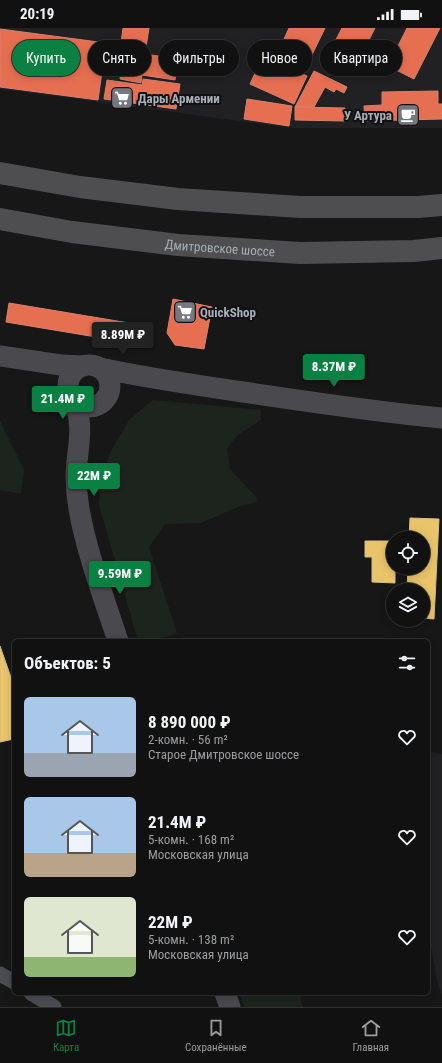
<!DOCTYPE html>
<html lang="ru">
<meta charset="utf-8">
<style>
body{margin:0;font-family:"Roboto Condensed",sans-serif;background:#1e1f1f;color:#f1f3f6;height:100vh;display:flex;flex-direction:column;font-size:15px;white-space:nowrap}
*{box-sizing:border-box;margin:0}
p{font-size:13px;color:#9c9d9f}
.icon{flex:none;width:22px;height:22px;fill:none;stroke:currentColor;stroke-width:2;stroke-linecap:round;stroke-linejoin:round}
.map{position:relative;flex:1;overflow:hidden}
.drawer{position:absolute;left:12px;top:611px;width:418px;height:356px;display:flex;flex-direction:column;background:#111;border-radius:6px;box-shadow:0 2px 10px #0003,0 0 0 1px #303131}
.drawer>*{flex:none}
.top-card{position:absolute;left:12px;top:12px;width:418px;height:36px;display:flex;gap:8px}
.buttons{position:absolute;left:386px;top:503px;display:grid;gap:8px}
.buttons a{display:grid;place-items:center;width:44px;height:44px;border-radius:50%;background:#111;box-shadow:0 2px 10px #0003,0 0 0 1px #303131;font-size:20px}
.price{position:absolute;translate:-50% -34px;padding:0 9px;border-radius:4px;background:#0b8043;color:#fff;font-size:13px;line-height:26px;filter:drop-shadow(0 1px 2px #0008)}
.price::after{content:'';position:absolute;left:50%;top:24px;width:12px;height:9px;margin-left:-6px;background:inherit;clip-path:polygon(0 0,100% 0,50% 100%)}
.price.on{background:#222;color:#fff}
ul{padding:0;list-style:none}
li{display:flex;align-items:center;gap:12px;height:100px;padding:0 12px}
li span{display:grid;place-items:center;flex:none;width:112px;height:80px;border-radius:6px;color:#555}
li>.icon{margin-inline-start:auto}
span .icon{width:48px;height:48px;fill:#fffc;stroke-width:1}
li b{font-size:17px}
h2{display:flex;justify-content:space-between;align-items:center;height:48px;padding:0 12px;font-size:17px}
.chip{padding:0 14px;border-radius:18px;background:#111;box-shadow:0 2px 10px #0003,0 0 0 1px #303131;font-size:14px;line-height:36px}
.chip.on{background:#0b8043;color:#fff}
.status{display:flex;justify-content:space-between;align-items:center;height:28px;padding:0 20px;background:#111;direction:ltr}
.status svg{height:11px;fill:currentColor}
.menu{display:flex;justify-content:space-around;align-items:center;height:56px;border-top:1px solid #303131;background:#111;font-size:11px;color:#9c9d9f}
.menu a{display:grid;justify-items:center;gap:2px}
.menu .on{color:#0b8043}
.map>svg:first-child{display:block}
</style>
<div class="status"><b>20:19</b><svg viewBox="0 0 49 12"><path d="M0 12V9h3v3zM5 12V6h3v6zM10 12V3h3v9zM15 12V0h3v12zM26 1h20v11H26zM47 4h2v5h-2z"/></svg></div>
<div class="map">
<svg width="442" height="979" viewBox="0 0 442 979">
<rect width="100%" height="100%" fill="#171717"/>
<g fill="#212123">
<path d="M0,0H442V100H291L0,61Z"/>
<path d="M428,724L442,726V966L438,958L428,902Z"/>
</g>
<g fill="#1d241e">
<path d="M153,372L261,382V392L238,407L227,420L230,441L256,469L257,474L240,478L201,495L165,496L149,519L177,605L154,613H138L99,477L101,452L110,425L129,392Z"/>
<path d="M0,393L24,442L21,466L0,462Z"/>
<path d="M240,965H299L303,979H244Z"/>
</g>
<g fill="#e9c46a" stroke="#d6bd81">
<path d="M410,490L439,491L434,591L423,590V562H407L408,540H423V510H409Z"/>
<path d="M365,513H393V540H395V555L372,554V529H365Z"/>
<path d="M0,618L14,658V711L0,714Z"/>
</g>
<g fill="#e76f51" stroke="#d48270">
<path d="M123,0H149L145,26L178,31L175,52L142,47L141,55L120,51L124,23H120Z"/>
<path d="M289,0H325L309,33L280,20Z"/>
<path d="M342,0H375L355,40L349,37L344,48L323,37Z"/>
<path d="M407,0H440L414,51L388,38Z"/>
<path d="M0,1L106,15L98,72L0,59Z"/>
<path d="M263,28L307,48L294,76L250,56Z"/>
<path d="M314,43L347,59L344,65L336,61L334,64L325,59L314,79H295Z"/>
<path d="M143,51L180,56L176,81L104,71L107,52L142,57Z"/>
<path d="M438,63V76H442V91L365,93L364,78L382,77V64Z"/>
<path d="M247,71L292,78L289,98L244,91Z"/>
<path d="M295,79L345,80V93L295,92Z"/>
<path d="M173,271L212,279L204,321L175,317L167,305Z"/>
<path d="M9,275L141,297L138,316L6,294Z"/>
</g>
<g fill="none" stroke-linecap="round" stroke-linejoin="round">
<g stroke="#4b4c50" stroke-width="15">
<path d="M0,946L14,954"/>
<path d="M31,965L54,979"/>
</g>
<g stroke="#4a4a4e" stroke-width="21">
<path d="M0,328L61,337L82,338"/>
<circle cx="89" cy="358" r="21"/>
<path d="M100,340C147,350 195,357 243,364C309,374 376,384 442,390"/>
<path d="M72,369C86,397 77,419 76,447C76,458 77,470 79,481C87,526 104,570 118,613"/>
<path d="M225,965L230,979"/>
</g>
<g stroke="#4e4e51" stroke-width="22">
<path d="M0,145L80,159L178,171L300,179H418L442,177"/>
<path id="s1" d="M0,191L72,204L178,217L300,225L414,223L442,220"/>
</g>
</g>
<defs>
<g id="supermarket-square" transform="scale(1.15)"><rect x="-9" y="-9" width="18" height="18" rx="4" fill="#757880" stroke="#111113"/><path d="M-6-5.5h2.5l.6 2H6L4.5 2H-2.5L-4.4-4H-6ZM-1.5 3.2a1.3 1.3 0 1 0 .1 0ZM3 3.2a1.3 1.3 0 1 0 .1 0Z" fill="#fff"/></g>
<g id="cafe-square" transform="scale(1.15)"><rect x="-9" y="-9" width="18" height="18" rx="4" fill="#757880" stroke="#111113"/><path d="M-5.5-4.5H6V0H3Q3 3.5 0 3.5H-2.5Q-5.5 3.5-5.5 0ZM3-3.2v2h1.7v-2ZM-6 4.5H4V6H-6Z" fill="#fff"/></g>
</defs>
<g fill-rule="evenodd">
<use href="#supermarket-square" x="122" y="70"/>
<use href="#cafe-square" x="408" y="87"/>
<use href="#supermarket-square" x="185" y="284"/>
</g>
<g text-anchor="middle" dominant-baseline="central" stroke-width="4" stroke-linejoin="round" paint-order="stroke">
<g font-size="13" font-weight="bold" fill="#a8adb8" stroke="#111113" text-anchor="start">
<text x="138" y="70">Дары Армении</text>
<text x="392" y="87" text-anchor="end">У Артура</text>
<text x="200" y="284">QuickShop</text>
</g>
<g font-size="13" fill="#a8adb8" stroke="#111113">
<text stroke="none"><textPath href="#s1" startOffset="222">Дмитровское шоссе</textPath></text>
</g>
</g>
</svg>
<div class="buttons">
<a><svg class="icon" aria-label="locate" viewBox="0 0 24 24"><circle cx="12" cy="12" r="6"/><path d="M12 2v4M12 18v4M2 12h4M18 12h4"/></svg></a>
<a><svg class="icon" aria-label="layers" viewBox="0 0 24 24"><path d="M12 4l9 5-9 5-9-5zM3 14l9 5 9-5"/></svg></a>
</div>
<b class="price on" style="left:123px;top:328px">8.89M ₽</b>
<b class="price" style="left:334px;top:360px">8.37M ₽</b>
<b class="price" style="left:63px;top:392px">21.4M ₽</b>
<b class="price" style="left:94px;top:469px">22M ₽</b>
<b class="price" style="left:120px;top:567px">9.59M ₽</b>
<div class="top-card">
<a class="chip on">Купить</a>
<a class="chip">Снять</a>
<a class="chip">Фильтры</a>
<a class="chip">Новое</a>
<a class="chip">Квартира</a>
</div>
<section class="drawer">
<h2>Объектов: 5<svg class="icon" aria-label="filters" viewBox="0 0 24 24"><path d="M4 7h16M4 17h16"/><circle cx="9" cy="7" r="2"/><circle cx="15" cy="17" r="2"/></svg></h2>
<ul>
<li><span style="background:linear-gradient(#a9c7e8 70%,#9aa5b1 0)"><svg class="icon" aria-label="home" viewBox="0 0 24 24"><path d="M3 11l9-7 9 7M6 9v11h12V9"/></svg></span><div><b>8 890 000 ₽</b><p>2-комн. · 56 m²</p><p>Старое Дмитровское шоссе</p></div><svg class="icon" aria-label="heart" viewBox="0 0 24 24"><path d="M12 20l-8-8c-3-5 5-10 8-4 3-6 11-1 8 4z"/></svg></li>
<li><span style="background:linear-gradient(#a9c7e8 70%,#b9a48a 0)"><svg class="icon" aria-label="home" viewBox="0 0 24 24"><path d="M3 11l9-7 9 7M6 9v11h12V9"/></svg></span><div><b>21.4M ₽</b><p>5-комн. · 168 m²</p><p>Московская улица</p></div><svg class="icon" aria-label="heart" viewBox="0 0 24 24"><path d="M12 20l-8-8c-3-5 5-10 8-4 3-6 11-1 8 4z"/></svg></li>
<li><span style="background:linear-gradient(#dfe7d0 75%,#8fb573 0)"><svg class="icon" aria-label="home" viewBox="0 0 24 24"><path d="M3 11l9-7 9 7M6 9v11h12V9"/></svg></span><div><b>22M ₽</b><p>5-комн. · 138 m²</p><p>Московская улица</p></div><svg class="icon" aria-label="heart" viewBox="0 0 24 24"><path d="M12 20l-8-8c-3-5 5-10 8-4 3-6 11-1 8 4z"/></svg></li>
</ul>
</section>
</div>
<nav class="menu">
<a class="on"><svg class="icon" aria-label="map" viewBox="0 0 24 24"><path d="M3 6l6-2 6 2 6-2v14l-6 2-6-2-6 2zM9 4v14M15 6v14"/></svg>Карта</a>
<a><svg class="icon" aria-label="saved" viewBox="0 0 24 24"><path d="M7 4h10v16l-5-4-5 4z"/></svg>Сохранённые</a>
<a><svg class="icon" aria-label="home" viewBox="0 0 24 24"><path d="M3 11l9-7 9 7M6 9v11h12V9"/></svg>Главная</a>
</nav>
